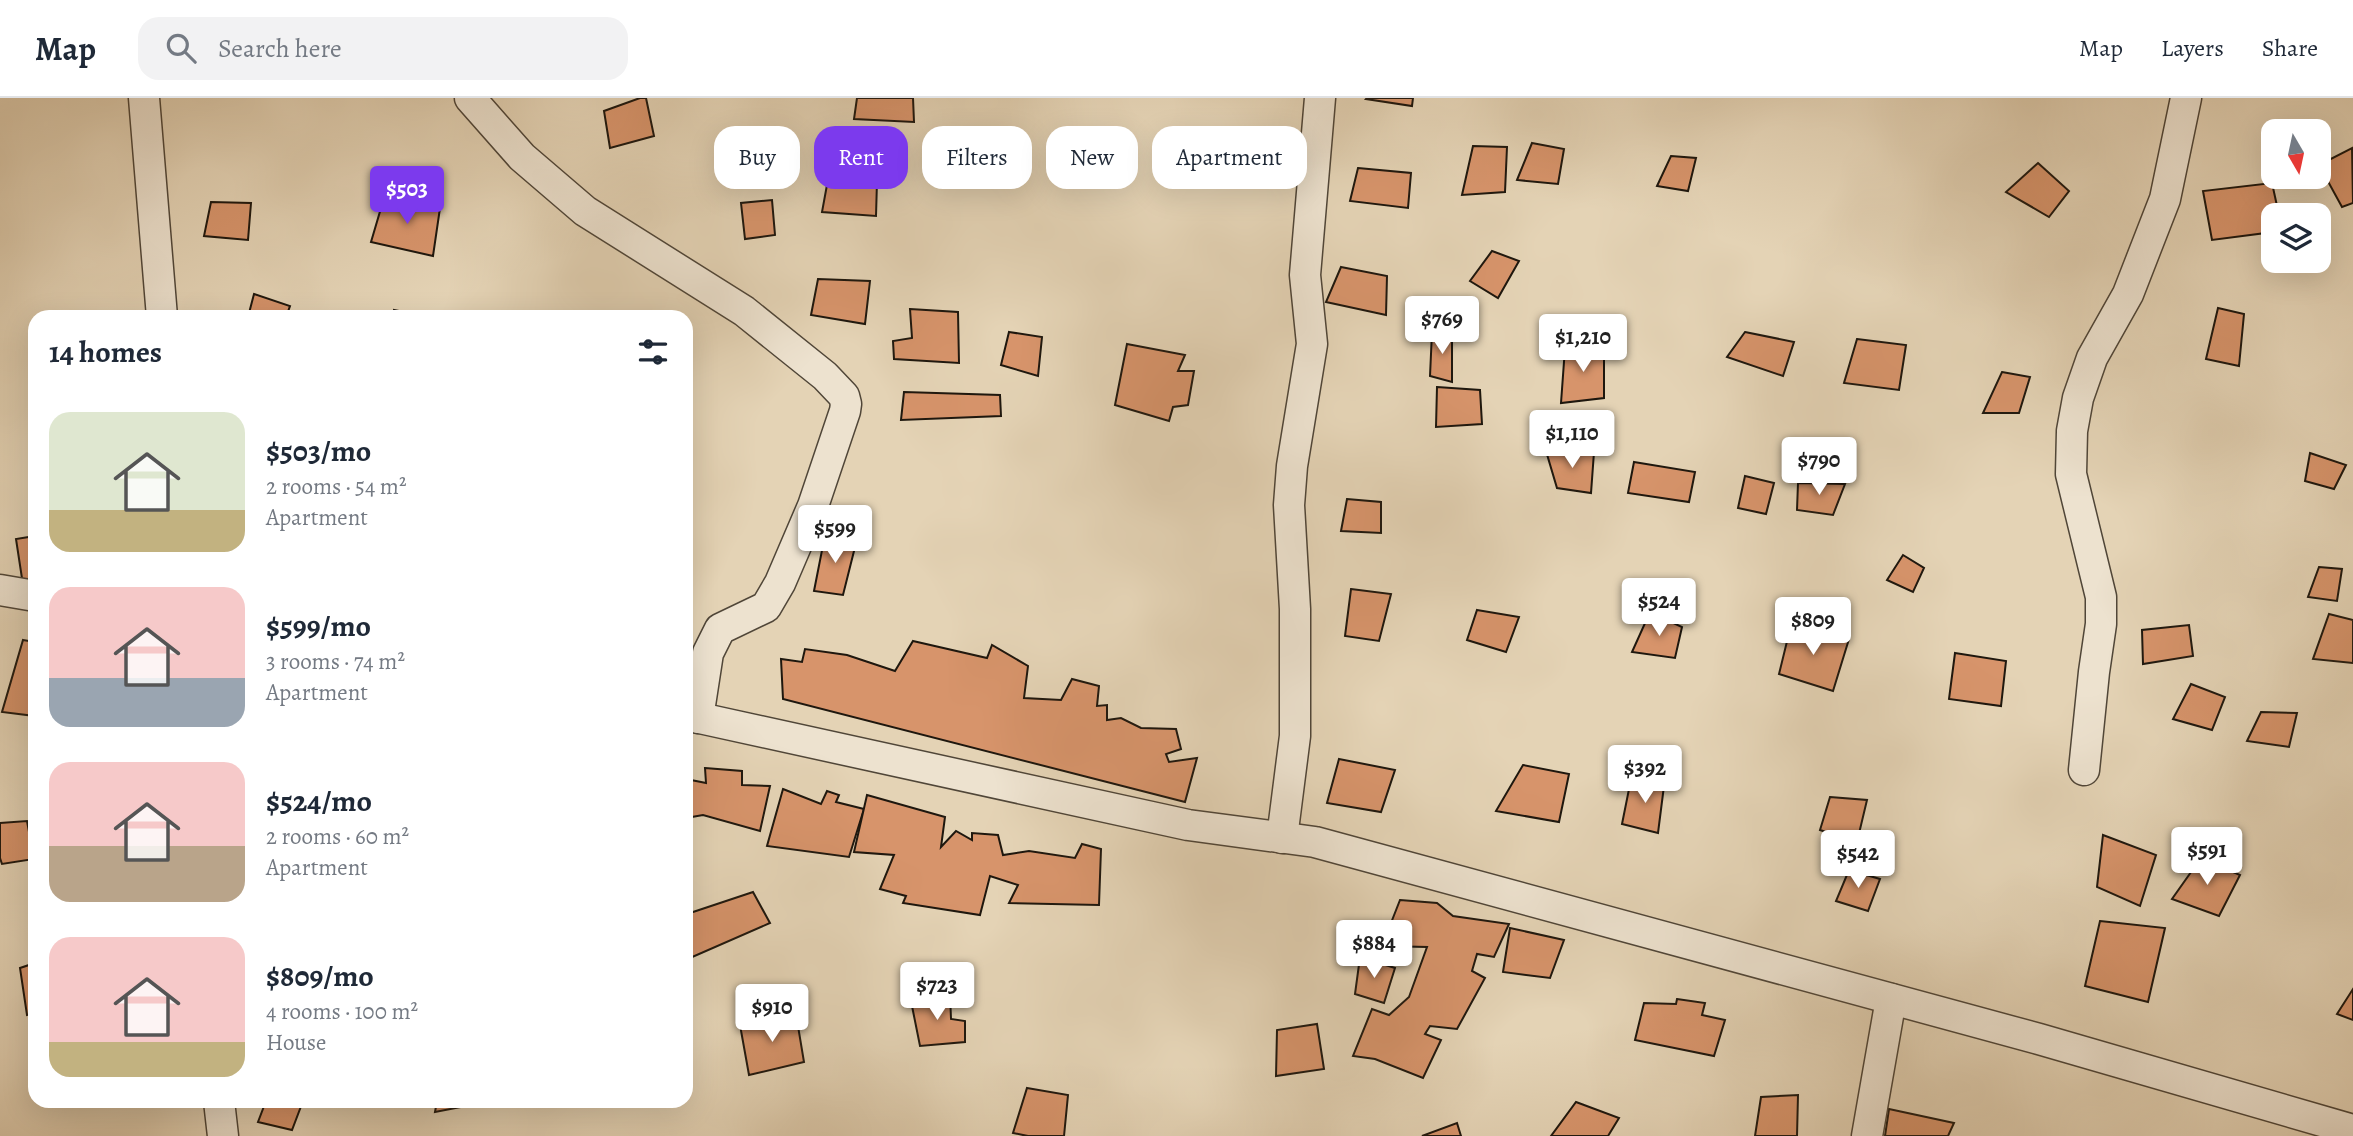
<!DOCTYPE html>
<meta charset="utf-8">
<style>
body{margin:0;font-family:Alegreya,serif;background:#f2f2f3;color:#1f2937;height:100vh;display:flex;flex-direction:column;font-size:26px;white-space:nowrap}
*{box-sizing:border-box;margin:0}
p{font-size:23px;color:#747a83}
.icon{flex:none;width:38px;height:38px;fill:none;stroke:currentColor;stroke-width:2;stroke-linecap:round;stroke-linejoin:round}
.map{position:relative;flex:1;overflow:hidden}
.details{position:absolute;left:28px;top:212px;width:665px;height:798px;display:flex;flex-direction:column;background:#fff;border-radius:21px;box-shadow:0 7px 28px #0002}
.details>*{flex:none}
.guide{position:absolute;left:714px;top:28px;width:665px;height:63px;display:flex;gap:14px}
.needle{width:46px;rotate:171deg}
.controls{position:absolute;left:2261px;top:21px;display:grid;gap:14px}
.controls a{display:grid;place-items:center;width:70px;height:70px;border-radius:14px;background:#fff;box-shadow:0 7px 28px #0002;font-size:35px}
.price{position:absolute;translate:-50% -60px;padding:0 16px;border-radius:7px;background:#fff;color:#222;font-size:23px;line-height:46px;filter:drop-shadow(0 2px 4px #0008)}
.price::after{content:'';position:absolute;left:50%;top:42px;width:21px;height:16px;margin-left:-10px;background:inherit;clip-path:polygon(0 0,100% 0,50% 100%)}
.price.on{background:#7c3aed;color:#fff}
ul{padding:0;list-style:none}
li{display:flex;align-items:center;gap:21px;height:175px;padding:0 21px}
li span{display:grid;place-items:center;flex:none;width:196px;height:140px;border-radius:21px;color:#555}
li>.icon{margin-inline-start:auto}
span .icon{width:84px;height:84px;fill:#fffc;stroke-width:1}
li b{font-size:30px}
h2{display:flex;justify-content:space-between;align-items:center;height:84px;padding:0 21px;font-size:30px}
.chip{padding:0 24px;border-radius:21px;background:#fff;box-shadow:0 7px 28px #0002;font-size:24px;line-height:63px}
.chip.on{background:#7c3aed;color:#fff}
header{display:flex;align-items:center;gap:42px;box-sizing:border-box;height:98px;padding:0 35px;background:#fff;border-bottom:2px solid #e0e1e3}
header strong{font-size:33px}
nav{display:flex;gap:38px;margin-inline-start:auto;font-size:24px}
.search{width:490px;height:63px;background:#f2f2f3;display:flex;align-items:center;gap:18px;box-sizing:border-box;padding:0 24px;border-radius:21px;color:#747a83;font-size:26px}
.map>svg:first-child{display:block}
</style>
<header>
<strong>Map</strong>
<div class="search"><svg class="icon" aria-label="search" viewBox="0 0 24 24"><circle cx="10" cy="10" r="6"/><path d="M15 15l6 6"/></svg>Search here</div>
<nav><a>Map</a><a>Layers</a><a>Share</a></nav>
</header>
<div class="map">
<svg width="2353" height="1038" viewBox="0 0 2353 1038">
<rect width="100%" height="100%" fill="#e4d3b5"/>
<filter id="stains"><feTurbulence type="fractalNoise" baseFrequency=".00286" numOctaves="4"/><feColorMatrix values="0 0 0 0 .2 0 0 0 0 .09 0 0 0 0 .02 0 0 0 .5 -.17"/></filter>
<radialGradient id="worn" r=".72"><stop offset=".6" stop-color="#630" stop-opacity="0"/><stop offset="1" stop-color="#630" stop-opacity=".3"/></radialGradient>
<g fill="#d7946b" stroke="#1e170e" stroke-width="2">
<path d="M640,0H646L654,38L610,50L604,13Z"/>
<path d="M857,0H913L914,24L854,21Z"/>
<path d="M1413,0L1412,8L1366,1L1367,0Z"/>
<path d="M1532,45L1564,51L1558,86L1517,82Z"/>
<path d="M1227,46L1247,80L1189,89L1174,50Z"/>
<path d="M1473,48L1507,49L1505,94L1462,97Z"/>
<path d="M2352,50L2353,105L2342,109L2319,67Z"/>
<path d="M1671,58L1696,60L1688,93L1657,88Z"/>
<path d="M2038,65L2069,93L2049,119L2006,94Z"/>
<path d="M1358,70L1411,75L1408,110L1350,103Z"/>
<path d="M829,76L877,83L876,118L822,114Z"/>
<path d="M2272,85L2279,117H2273V134L2212,142L2203,93Z"/>
<path d="M384,100L440,110L433,158L371,144Z"/>
<path d="M772,102L775,137L745,141L741,105Z"/>
<path d="M211,104L251,105L248,142L204,138Z"/>
<path d="M1492,153L1519,163L1498,200L1470,183Z"/>
<path d="M1341,169L1387,178L1386,217L1326,204Z"/>
<path d="M818,181L870,183L865,226L811,217Z"/>
<path d="M254,196L290,208L286,219H248Z"/>
<path d="M2218,210L2244,216L2239,268L2206,261Z"/>
<path d="M910,211L958,214L959,265L894,261L893,243L912,240Z"/>
<path d="M394,212L429,219H392Z"/>
<path d="M1452,233V284L1430,278L1432,234Z"/>
<path d="M1009,234L1042,239L1038,278L1001,267Z"/>
<path d="M1745,234L1794,244L1783,278L1727,259Z"/>
<path d="M1857,241L1906,247L1899,292L1844,285Z"/>
<path d="M1127,246L1185,257L1178,273H1194L1188,307L1173,309L1169,323L1115,307Z"/>
<path d="M1604,247V300L1561,305L1565,250Z"/>
<path d="M2002,274L2030,279L2019,315H1983Z"/>
<path d="M1437,289L1480,292L1482,326L1436,329Z"/>
<path d="M904,294L1000,297L1001,318L901,322Z"/>
<path d="M1546,353L1594,354L1591,395L1557,390Z"/>
<path d="M2310,355L2346,367L2334,391L2305,383Z"/>
<path d="M1634,364L1695,374L1689,404L1628,395Z"/>
<path d="M1745,378L1774,385L1766,416L1738,410Z"/>
<path d="M1798,385L1845,386L1833,417L1797,412Z"/>
<path d="M1347,401L1381,404V435L1341,433Z"/>
<path d="M825,437L857,441L843,497L814,493Z"/>
<path d="M35,438V484L23,487L16,441Z"/>
<path d="M1903,457L1924,470L1913,494L1887,482Z"/>
<path d="M2319,469L2342,471L2337,503L2308,499Z"/>
<path d="M1351,491L1391,496L1379,543L1345,538Z"/>
<path d="M1477,512L1519,519L1506,554L1467,542Z"/>
<path d="M1650,514L1682,529L1675,560L1632,554Z"/>
<path d="M2329,516L2353,522V565L2313,561Z"/>
<path d="M1791,527L1849,541L1833,593L1779,576Z"/>
<path d="M2189,527L2193,558L2143,566L2142,532Z"/>
<path d="M23,542L35,544V618L2,614Z"/>
<path d="M913,543L987,560L992,547L1028,568L1024,600L1061,602L1072,581L1099,588L1097,608L1107,607V622L1121,620L1141,630L1176,631L1181,651L1166,656L1169,664L1197,660L1185,704L783,601L781,561L802,564L805,551L847,557L895,573Z"/>
<path d="M1955,555L2006,563L2001,608L1949,601Z"/>
<path d="M2191,586L2225,599L2212,632L2173,621Z"/>
<path d="M2261,614L2297,615L2289,649L2247,643Z"/>
<path d="M1339,661L1395,672L1381,714L1327,705Z"/>
<path d="M1523,667L1569,676L1559,724L1496,713Z"/>
<path d="M705,670L742,673V687L770,688L760,733L703,717L686,720V681L706,685Z"/>
<path d="M1665,680L1658,735L1622,726L1630,686Z"/>
<path d="M783,691L821,706L827,693L839,697L836,704L864,711L849,759L767,748Z"/>
<path d="M867,697L945,719L941,749L956,733L972,742V735L998,737L1003,757L1029,753L1075,760L1082,746L1101,751L1099,807L1009,805L1018,787L990,778L980,817L903,805L906,798L880,791L894,757L854,754Z"/>
<path d="M1830,699L1867,702L1857,744L1820,732Z"/>
<path d="M27,723L34,761L2,766L0,760V725Z"/>
<path d="M2103,737L2156,757L2140,808L2097,789Z"/>
<path d="M2201,760L2240,777L2219,818L2172,801Z"/>
<path d="M1849,772L1880,781L1868,813L1836,803Z"/>
<path d="M753,794L770,825L690,860L687,816Z"/>
<path d="M1400,802L1437,805L1453,818L1509,826L1494,859L1477,856L1472,873L1485,880L1457,931L1430,928L1425,936L1441,942L1423,980L1375,961L1353,958L1372,911L1389,917L1409,899L1427,849L1382,848Z"/>
<path d="M2100,823L2165,830L2148,904L2085,888Z"/>
<path d="M1510,830L1564,842L1550,880L1503,874Z"/>
<path d="M1360,859L1395,870L1384,905L1355,896Z"/>
<path d="M35,865V915L27,917L20,870Z"/>
<path d="M2353,891V922L2337,916Z"/>
<path d="M950,896L951,921L965,923V944L920,948L911,903Z"/>
<path d="M1677,901L1705,905L1702,917L1725,922L1714,958L1635,942L1644,905L1676,906Z"/>
<path d="M796,916L804,964L749,977L740,927Z"/>
<path d="M1317,926L1324,971L1276,978L1277,932Z"/>
<path d="M1027,990L1068,997L1064,1038H1028L1013,1035Z"/>
<path d="M1798,997L1797,1038H1755L1761,999Z"/>
<path d="M266,1003H303L292,1032L258,1024Z"/>
<path d="M437,1003H460L461,1009L435,1014Z"/>
<path d="M1576,1004L1619,1020L1608,1038H1551Z"/>
<path d="M1889,1011L1954,1025L1948,1038H1885Z"/>
<path d="M1457,1025L1461,1038H1422Z"/>
</g>
<g fill="none" stroke-linecap="round" stroke-linejoin="round">
<g stroke="#504638" stroke-width="33">
<g id="street">
<path d="M144,0L162,219"/>
<path d="M470,0L522,59L585,113L744,213L825,278L844,298L846,306L845,313L813,408L780,485L766,509L720,531L708,555L698,620"/>
<path d="M0,492L35,498"/>
<path d="M686,617L1188,727L1315,744L2039,941L2353,1032"/>
<path d="M2084,672L2094,574L2101,526V499L2071,376L2072,333L2078,300L2092,260L2128,196L2165,101L2186,0"/>
<path d="M1282,740L1295,638V511L1289,407L1292,368L1312,246L1305,177L1320,0"/>
<path d="M219,1003L223,1038"/>
<path d="M1867,1038L1891,901"/>
</g>
</g>
<use href="#street" stroke="#ede2cf" stroke-width="30"/>
</g>
<rect width="100%" height="100%" filter="url(#stains)"/>
<rect width="100%" height="100%" fill="url(#worn)"/>
</svg>
<div class="controls">
<a><svg class="needle" viewBox="-14 -14 28 28"><path d="M0-13l5 13h-10z" fill="#e53935"/><path d="M0 13l5-13h-10z" fill="#747a83"/></svg></a>
<a><svg class="icon" aria-label="layers" viewBox="0 0 24 24"><path d="M12 4l9 5-9 5-9-5zM3 14l9 5 9-5"/></svg></a>
</div>
<b class="price on" style="left:407px;top:128px">$503</b>
<b class="price" style="left:1442px;top:258px">$769</b>
<b class="price" style="left:1583px;top:276px">$1,210</b>
<b class="price" style="left:1572px;top:372px">$1,110</b>
<b class="price" style="left:1819px;top:399px">$790</b>
<b class="price" style="left:835px;top:467px">$599</b>
<b class="price" style="left:1659px;top:540px">$524</b>
<b class="price" style="left:1813px;top:559px">$809</b>
<b class="price" style="left:1645px;top:707px">$392</b>
<b class="price" style="left:2207px;top:789px">$591</b>
<b class="price" style="left:1858px;top:792px">$542</b>
<b class="price" style="left:1374px;top:882px">$884</b>
<b class="price" style="left:937px;top:924px">$723</b>
<b class="price" style="left:772px;top:946px">$910</b>
<div class="guide">
<a class="chip">Buy</a>
<a class="chip on">Rent</a>
<a class="chip">Filters</a>
<a class="chip">New</a>
<a class="chip">Apartment</a>
</div>
<section class="details">
<h2>14 homes<svg class="icon" aria-label="filters" viewBox="0 0 24 24"><path d="M4 7h16M4 17h16"/><circle cx="9" cy="7" r="2"/><circle cx="15" cy="17" r="2"/></svg></h2>
<ul>
<li><span style="background:linear-gradient(#dfe7d0 70%,#c2b280 0)"><svg class="icon" aria-label="home" viewBox="0 0 24 24"><path d="M3 11l9-7 9 7M6 9v11h12V9"/></svg></span><div><b>$503/mo</b><p>2 rooms · 54 m²</p><p>Apartment</p></div></li>
<li><span style="background:linear-gradient(#f6c9c9 65%,#9aa5b1 0)"><svg class="icon" aria-label="home" viewBox="0 0 24 24"><path d="M3 11l9-7 9 7M6 9v11h12V9"/></svg></span><div><b>$599/mo</b><p>3 rooms · 74 m²</p><p>Apartment</p></div></li>
<li><span style="background:linear-gradient(#f6c9c9 60%,#b9a48a 0)"><svg class="icon" aria-label="home" viewBox="0 0 24 24"><path d="M3 11l9-7 9 7M6 9v11h12V9"/></svg></span><div><b>$524/mo</b><p>2 rooms · 60 m²</p><p>Apartment</p></div></li>
<li><span style="background:linear-gradient(#f6c9c9 75%,#c2b280 0)"><svg class="icon" aria-label="home" viewBox="0 0 24 24"><path d="M3 11l9-7 9 7M6 9v11h12V9"/></svg></span><div><b>$809/mo</b><p>4 rooms · 100 m²</p><p>House</p></div></li>
</ul>
</section>
</div>
